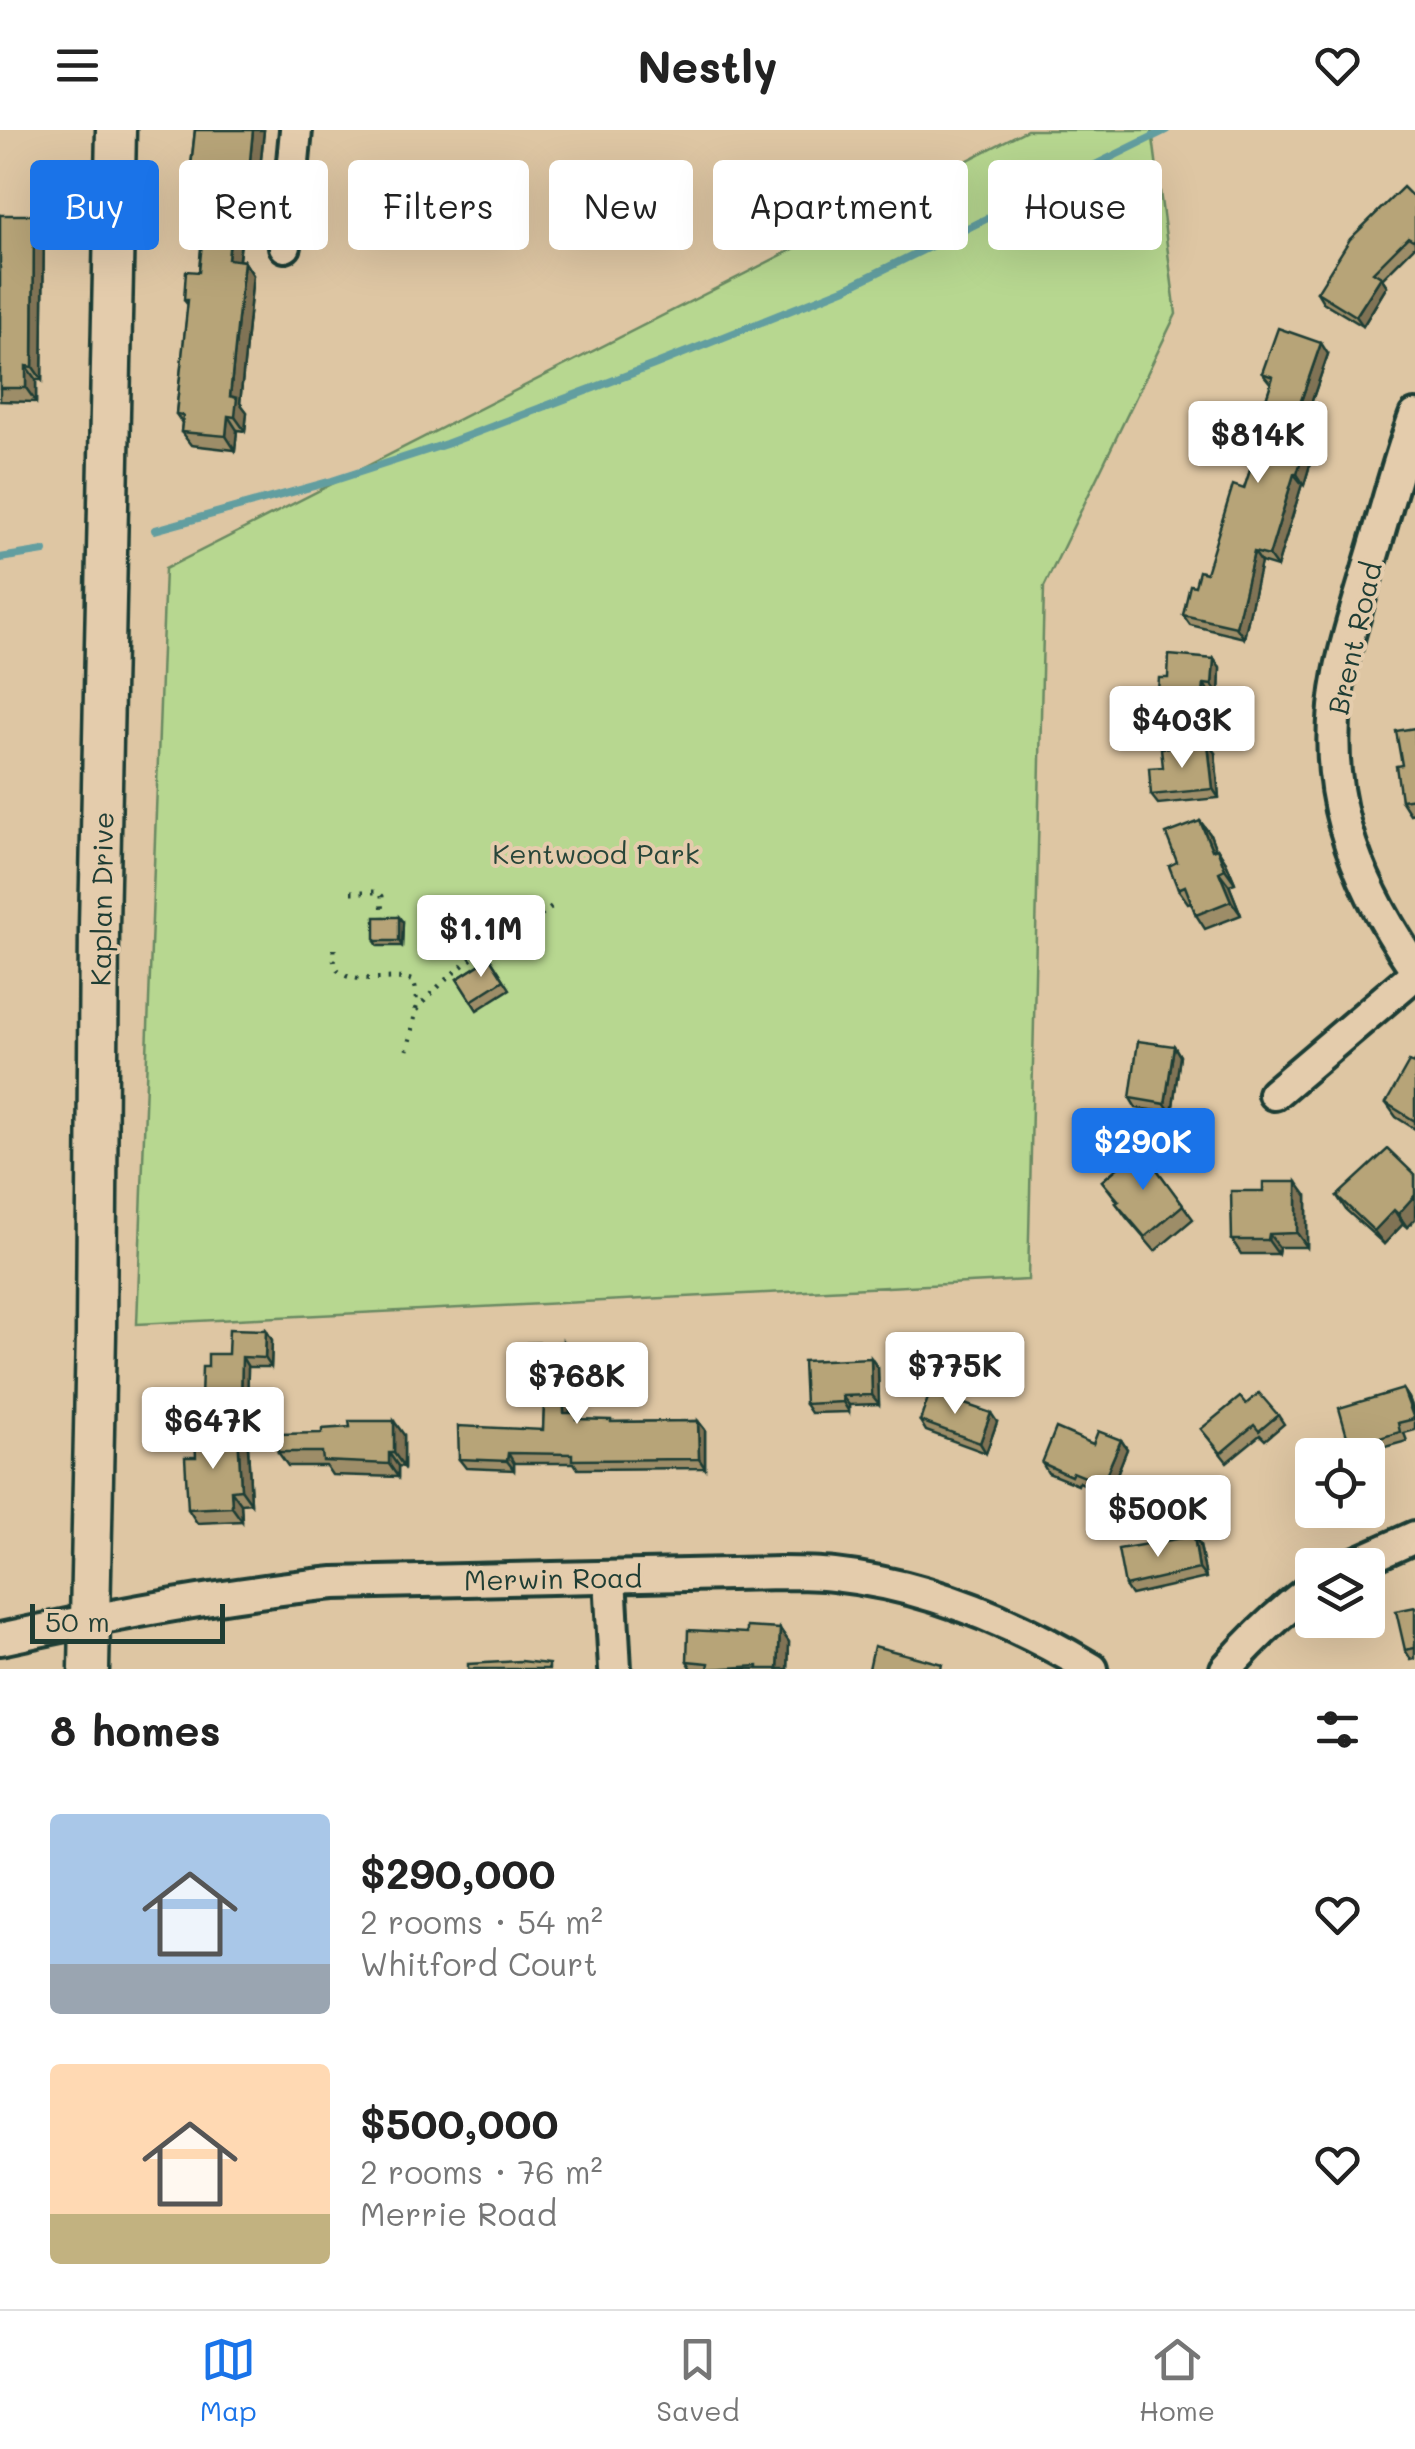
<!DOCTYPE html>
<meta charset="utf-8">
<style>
body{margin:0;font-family:Mali,sans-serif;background:#f6f6f6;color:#222;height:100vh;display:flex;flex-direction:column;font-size:38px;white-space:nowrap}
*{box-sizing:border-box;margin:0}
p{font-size:32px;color:#767676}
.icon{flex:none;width:55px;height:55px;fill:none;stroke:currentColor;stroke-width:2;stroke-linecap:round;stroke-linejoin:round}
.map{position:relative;height:1539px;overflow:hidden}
.details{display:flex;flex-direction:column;background:#fff;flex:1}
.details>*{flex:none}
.banner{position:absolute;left:30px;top:30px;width:1355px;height:90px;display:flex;gap:20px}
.buttons{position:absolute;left:1295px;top:1308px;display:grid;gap:20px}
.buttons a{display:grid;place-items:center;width:90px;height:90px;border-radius:10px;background:#fff;box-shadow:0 10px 40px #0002;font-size:50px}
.scale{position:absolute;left:30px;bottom:25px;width:195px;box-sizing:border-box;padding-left:10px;border:5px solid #1f3d34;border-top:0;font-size:28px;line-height:35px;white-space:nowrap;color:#1f3d34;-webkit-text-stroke:8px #e4ccac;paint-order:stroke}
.price{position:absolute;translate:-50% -85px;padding:0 22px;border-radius:10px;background:#fff;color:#222;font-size:32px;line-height:65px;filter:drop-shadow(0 2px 5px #0008)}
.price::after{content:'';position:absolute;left:50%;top:60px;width:30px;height:22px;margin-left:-15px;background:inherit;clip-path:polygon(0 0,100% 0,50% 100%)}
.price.on{background:#1a73e8;color:#fff}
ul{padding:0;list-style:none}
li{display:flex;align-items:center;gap:30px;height:250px;padding:0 50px}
li span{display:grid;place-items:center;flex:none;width:280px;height:200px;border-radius:10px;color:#555}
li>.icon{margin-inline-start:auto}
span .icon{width:120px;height:120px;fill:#fffc;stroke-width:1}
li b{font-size:42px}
h2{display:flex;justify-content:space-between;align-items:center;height:120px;padding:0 50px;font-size:42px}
.tag{padding:0 35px;border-radius:10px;background:#fff;box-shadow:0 10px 40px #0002;font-size:35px;line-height:90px}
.tag.on{background:#1a73e8;color:#fff}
header{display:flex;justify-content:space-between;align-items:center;height:130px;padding:0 50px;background:#fff;font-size:45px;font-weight:700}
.dock{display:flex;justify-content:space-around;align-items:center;height:140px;border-top:2px solid #e0e0e0;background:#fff;font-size:28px;color:#767676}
.dock a{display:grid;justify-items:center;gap:5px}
.dock .on{color:#1a73e8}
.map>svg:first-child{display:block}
</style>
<header><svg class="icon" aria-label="menu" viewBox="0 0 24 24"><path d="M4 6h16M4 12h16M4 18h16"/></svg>Nestly<svg class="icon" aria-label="heart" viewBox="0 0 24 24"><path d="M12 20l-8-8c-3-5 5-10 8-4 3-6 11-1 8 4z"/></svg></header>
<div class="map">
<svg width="1415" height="1539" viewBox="0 0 1415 1539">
<rect width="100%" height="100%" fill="#dec6a3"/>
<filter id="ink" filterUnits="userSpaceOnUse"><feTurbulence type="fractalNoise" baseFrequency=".01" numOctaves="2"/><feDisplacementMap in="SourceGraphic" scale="20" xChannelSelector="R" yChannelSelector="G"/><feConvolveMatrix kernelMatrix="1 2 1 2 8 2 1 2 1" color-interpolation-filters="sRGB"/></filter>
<g filter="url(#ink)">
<path fill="#b7d790" stroke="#6b8a62" stroke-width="2.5" d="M1027,0H1152L1176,184L1044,457L1028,1150L137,1194L165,439Z"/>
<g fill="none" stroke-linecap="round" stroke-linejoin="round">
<g stroke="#629ea0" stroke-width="8">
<path d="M155,400L332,351L446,314L654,235L846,158L1166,0"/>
<path d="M0,428L44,421"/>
</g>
<g stroke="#1f3d34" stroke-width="38">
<g id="minor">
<path d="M285,116L296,0"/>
<path d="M1415,286C1397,334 1385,384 1370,433C1360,469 1347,506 1340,543C1318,656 1352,746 1415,838"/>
<path d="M1274,964L1415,844"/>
<path d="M1352,1435L1415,1407"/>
<path d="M610,1447L615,1539"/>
<path d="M0,1509C110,1485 222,1464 334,1453L780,1443C798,1443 816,1443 834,1445C926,1455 1013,1491 1092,1539"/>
<path d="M1226,1539C1252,1509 1281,1482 1312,1458"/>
</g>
</g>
<g stroke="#1f3d34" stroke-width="45">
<path id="tertiary" d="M89,1539L96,1204L99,797L116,0"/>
</g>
<g stroke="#1f3d34" stroke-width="5" stroke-dasharray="2.5 8" stroke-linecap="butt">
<path d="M351,762H378L382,766L383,792"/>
<path d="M334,819C334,821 334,833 335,835C344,859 394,842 413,851C421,873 412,898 407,920"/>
<path d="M416,880C437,856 461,835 488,817C511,803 536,791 556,774"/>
</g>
<use href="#minor" stroke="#e4ccac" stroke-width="30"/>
<use href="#tertiary" stroke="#e4ccac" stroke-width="38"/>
</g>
<g fill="#9d8d67" stroke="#1f3d34" stroke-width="2.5">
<path d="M195,0H264L254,96L243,95L239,130L244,131L253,145L240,273L247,282L245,301L237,300L235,320L191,315L181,302L182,293L176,284L188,175L184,170L199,142L202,105H194L185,91Z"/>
<path d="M1415,69V116L1382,149L1387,156L1363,196L1323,172L1317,162Z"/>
<path d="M0,85L44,99L42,250H36V272L0,271Z"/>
<path d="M1328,224L1304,294L1311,305L1306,323L1311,331L1304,355L1302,354L1277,437L1261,432L1244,508L1190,495L1183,485L1195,456L1206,443L1244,359L1259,314L1254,307L1271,254L1262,243Z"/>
<path d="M1220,538L1219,564H1210L1208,585L1164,581L1157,572L1168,548Z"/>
<path d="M1415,598V683L1410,684L1401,670L1402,635Z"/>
<path d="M1208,614L1215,623L1219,668L1158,674L1151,665Z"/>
<path d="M1200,691L1210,704L1215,718H1217L1226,732L1235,753L1229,755L1241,785L1205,799L1196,785L1191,772L1188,773L1178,759L1177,732Z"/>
<path d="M403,792L402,816H378L375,811Z"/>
<path d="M490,828L510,859L477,880L457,849Z"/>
<path d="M1174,916L1180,926L1172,983L1136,978L1130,968Z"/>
<path d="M1415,932V999L1396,987L1386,973Z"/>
<path d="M1141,1018L1193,1089L1155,1121L1126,1087L1116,1073L1118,1072L1102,1051Z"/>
<path d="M1415,1045V1089L1407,1097L1403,1094L1384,1114L1346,1080L1337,1066Z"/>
<path d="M1307,1066V1117H1279L1278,1124H1241L1232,1110Z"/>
<path d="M266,1200L272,1210L271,1237H248L247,1280L208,1279L201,1270L208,1237Z"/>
<path d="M569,1222L570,1283L580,1289L613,1292L698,1291L705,1300V1338L578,1339L574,1333H514V1340L466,1338L459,1329L543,1300L545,1259H534L527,1250Z"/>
<path d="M878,1238L879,1274L849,1275V1282L811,1283L805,1274Z"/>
<path d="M1403,1259L1409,1268L1415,1284V1300L1404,1303L1407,1311L1356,1325L1350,1317Z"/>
<path d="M1246,1274L1278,1285L1284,1294L1265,1310L1260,1305L1227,1332L1201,1299Z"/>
<path d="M920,1291L997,1292L986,1323L926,1301Z"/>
<path d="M404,1305V1337L398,1336V1347L332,1345L326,1336H288L278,1322Z"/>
<path d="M1121,1310L1127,1319L1109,1364L1079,1352L1078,1355L1048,1343L1042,1333L1093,1314Z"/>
<path d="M248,1317L251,1373L241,1374L242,1391L197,1393L188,1379L196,1327Z"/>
<path d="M1194,1406L1200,1415L1206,1448L1131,1465L1125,1456Z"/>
<path d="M1415,1477V1529L1411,1530L1405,1520Z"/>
<path d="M780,1499L789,1512L788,1539H692L687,1531Z"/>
</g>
<g fill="#807354" stroke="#1f3d34" stroke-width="2.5">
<path d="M253,0H264L254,96L245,82Z"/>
<path d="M233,81L243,95L237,143L228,129Z"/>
<path d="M34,85L44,99L42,250L33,237Z"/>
<path d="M244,131L253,145L240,273L247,282L245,301L235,287L230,266Z"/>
<path d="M1381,147L1387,156L1363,196L1356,186Z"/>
<path d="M1321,213L1328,224L1304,294L1311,305L1306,323L1311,331L1304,355L1297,344V318L1294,291Z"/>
<path d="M26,236L36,250V272L26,258Z"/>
<path d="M228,286L237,300L235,320L226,306Z"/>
<path d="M1294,344L1302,354L1277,437L1269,426Z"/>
<path d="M1254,422L1261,432L1244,508L1236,497Z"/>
<path d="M1214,529L1220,538L1219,564L1212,555Z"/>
<path d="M1204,554L1210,564L1208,585L1202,576Z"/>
<path d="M1208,614L1215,623L1219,668L1213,659Z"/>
<path d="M1200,691L1210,704L1221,734L1212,720Z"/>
<path d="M1217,718L1226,732L1235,753L1225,739Z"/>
<path d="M1219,742L1229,755L1241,785L1231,771Z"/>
<path d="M399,787L403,792L402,816L399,811Z"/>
<path d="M1174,916L1180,926L1172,983L1165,974Z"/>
<path d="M1297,1052L1307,1066V1117L1297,1103Z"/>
<path d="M1415,1065V1089L1407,1097L1398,1084Z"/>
<path d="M1394,1080L1403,1094L1384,1114L1374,1101Z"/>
<path d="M1269,1104L1279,1117L1278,1124L1268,1110Z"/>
<path d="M266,1200L272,1210L271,1237L265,1228Z"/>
<path d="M563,1212L569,1222L570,1292L564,1283Z"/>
<path d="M242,1227L248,1237L247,1280L241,1271Z"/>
<path d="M871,1228L878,1238L879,1274L872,1265Z"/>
<path d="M1403,1259L1409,1268L1415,1284V1290Z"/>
<path d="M842,1266L849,1275V1282L843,1272Z"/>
<path d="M991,1283L997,1292L986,1323L980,1313Z"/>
<path d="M394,1291L404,1305V1337L394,1323Z"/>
<path d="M698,1291L705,1300V1338L699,1329Z"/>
<path d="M238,1303L248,1317L251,1373L241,1359Z"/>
<path d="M1121,1310L1127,1319L1109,1364L1102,1354Z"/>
<path d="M389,1323L398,1336V1347L389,1334Z"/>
<path d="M508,1323L514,1333V1340L507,1331Z"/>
<path d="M231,1360L241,1374L242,1391L232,1377Z"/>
<path d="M1194,1406L1200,1415L1206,1448L1199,1439Z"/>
<path d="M780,1499L789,1512L788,1539H778Z"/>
</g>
<g fill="#b7a478" stroke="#1f3d34" stroke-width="2.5">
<path d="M195,0H253L245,82L233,81L228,129L244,131L230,266L237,268L235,287L228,286L226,306L181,302L183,285L176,284L188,170H184L186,141L199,142L204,93L185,91Z"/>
<path d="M1403,57L1415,69V108L1413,110L1408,107L1373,142L1381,147L1356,186L1317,162L1350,109Z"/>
<path d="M0,85H34L33,237L26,236V258H0Z"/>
<path d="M1278,198L1321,213L1294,291L1304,294L1297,318L1304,321L1297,344H1294L1269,426L1254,422L1236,497L1183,485L1190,455L1195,456L1199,441L1206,443L1233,355L1244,359L1260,309L1254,307L1273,247L1262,243Z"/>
<path d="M1169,525L1214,529L1212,555L1204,554L1202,576L1157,572L1159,548H1168Z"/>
<path d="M1415,598V668L1401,670L1396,636L1402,635L1396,601Z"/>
<path d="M1208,614L1213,659L1151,665L1149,638L1163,637L1161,618Z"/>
<path d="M1200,691L1212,720L1217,718L1225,739L1219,742L1231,771L1196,785L1185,756L1178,759L1169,736L1177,732L1166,704Z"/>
<rect x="375" y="787" width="24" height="24"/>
<path d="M490,828L504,850L471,871L457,849Z"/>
<path d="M1138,911L1174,916L1165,974L1130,968Z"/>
<path d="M1409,932L1414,934L1415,932V991L1386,973Z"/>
<path d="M1141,1018L1183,1075L1145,1107L1116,1073L1119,1071L1102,1051Z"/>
<path d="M1388,1019L1415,1045V1065L1398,1084L1394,1080L1374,1101L1337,1066Z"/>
<path d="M1263,1052H1297V1103L1269,1104L1268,1110H1232L1231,1061H1263Z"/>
<path d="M229,1199L266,1200L265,1228L242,1227L241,1271L201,1270L202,1237H208V1224H228Z"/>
<path d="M563,1212L564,1283H576V1289L611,1290V1292L698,1291L699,1329L572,1330V1324L508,1323L507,1331L459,1329L458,1296L543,1300L545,1250H527V1213Z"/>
<path d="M871,1228L872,1265L842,1266L843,1272L805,1274L803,1231Z"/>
<path d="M1403,1259L1414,1289L1398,1293L1400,1302L1350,1317L1339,1278Z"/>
<path d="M930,1262L991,1283L980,1313L920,1291Z"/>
<path d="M1259,1263L1278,1285L1259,1301L1254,1295L1221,1323L1201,1299L1240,1267L1246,1274Z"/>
<path d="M349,1291H394V1323H389V1334L323,1331L322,1322H278V1304L322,1303V1299L350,1297Z"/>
<path d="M1056,1298L1093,1314L1098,1301L1121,1310L1102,1354L1073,1342L1071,1346L1042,1333Z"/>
<path d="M238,1303L241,1359L231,1360L232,1377L188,1379L185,1327H196L195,1306Z"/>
<path d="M1194,1406L1199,1439L1125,1456L1118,1419Z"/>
<path d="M1415,1477V1518L1405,1520L1396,1481Z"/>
<path d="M747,1497L780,1499L778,1539H758V1536L708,1539L709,1533L687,1531L688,1500L747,1503Z"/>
<path d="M874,1516L942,1534L941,1539H869Z"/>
<path d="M521,1531L549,1534V1539H468V1534Z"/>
</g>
</g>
<g text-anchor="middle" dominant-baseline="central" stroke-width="8" stroke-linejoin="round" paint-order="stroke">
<g font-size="28" fill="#1f3d34" stroke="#e4ccac">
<text transform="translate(1354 508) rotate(-77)">Brent Road</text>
<text transform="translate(101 769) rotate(-89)">Kaplan Drive</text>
<text transform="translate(553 1448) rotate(-1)">Merwin Road</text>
</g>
<g font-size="28" fill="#274539" stroke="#e4ccac">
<text x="596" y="723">Kentwood Park</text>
</g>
</g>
</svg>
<div class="buttons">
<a><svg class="icon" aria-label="locate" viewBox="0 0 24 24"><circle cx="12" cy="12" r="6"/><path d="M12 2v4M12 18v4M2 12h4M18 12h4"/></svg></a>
<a><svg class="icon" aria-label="layers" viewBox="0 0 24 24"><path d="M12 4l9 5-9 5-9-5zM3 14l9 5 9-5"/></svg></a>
</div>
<div class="scale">50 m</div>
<b class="price" style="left:1258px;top:356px">$814K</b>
<b class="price" style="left:1182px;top:641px">$403K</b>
<b class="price" style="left:481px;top:850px">$1.1M</b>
<b class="price on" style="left:1143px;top:1063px">$290K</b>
<b class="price" style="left:955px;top:1287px">$775K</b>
<b class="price" style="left:577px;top:1297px">$768K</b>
<b class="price" style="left:213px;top:1342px">$647K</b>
<b class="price" style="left:1158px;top:1430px">$500K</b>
<div class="banner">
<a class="tag on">Buy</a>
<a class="tag">Rent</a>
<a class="tag">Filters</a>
<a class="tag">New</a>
<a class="tag">Apartment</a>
<a class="tag">House</a>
</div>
</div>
<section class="details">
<h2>8 homes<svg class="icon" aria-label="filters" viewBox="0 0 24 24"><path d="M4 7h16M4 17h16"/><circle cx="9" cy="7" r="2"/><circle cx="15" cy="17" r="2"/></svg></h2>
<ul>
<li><span style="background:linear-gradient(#a9c7e8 75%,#9aa5b1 0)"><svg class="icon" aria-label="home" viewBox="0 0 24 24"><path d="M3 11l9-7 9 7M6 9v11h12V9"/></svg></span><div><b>$290,000</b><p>2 rooms · 54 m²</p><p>Whitford Court</p></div><svg class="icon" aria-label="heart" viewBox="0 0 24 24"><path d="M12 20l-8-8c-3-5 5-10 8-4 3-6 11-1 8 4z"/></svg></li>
<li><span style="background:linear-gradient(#ffd9b3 75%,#c2b280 0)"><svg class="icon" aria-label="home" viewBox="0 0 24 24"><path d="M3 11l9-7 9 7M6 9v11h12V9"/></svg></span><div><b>$500,000</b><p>2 rooms · 76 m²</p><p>Merrie Road</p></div><svg class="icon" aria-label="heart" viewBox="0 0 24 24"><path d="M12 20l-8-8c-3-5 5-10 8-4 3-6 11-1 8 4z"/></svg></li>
</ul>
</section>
<nav class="dock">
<a class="on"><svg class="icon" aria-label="map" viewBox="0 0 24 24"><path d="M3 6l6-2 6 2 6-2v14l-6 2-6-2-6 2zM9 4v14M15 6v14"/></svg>Map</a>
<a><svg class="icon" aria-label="saved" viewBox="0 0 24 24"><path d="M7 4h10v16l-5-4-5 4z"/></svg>Saved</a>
<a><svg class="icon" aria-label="home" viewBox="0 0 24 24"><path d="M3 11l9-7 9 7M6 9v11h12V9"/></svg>Home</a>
</nav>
